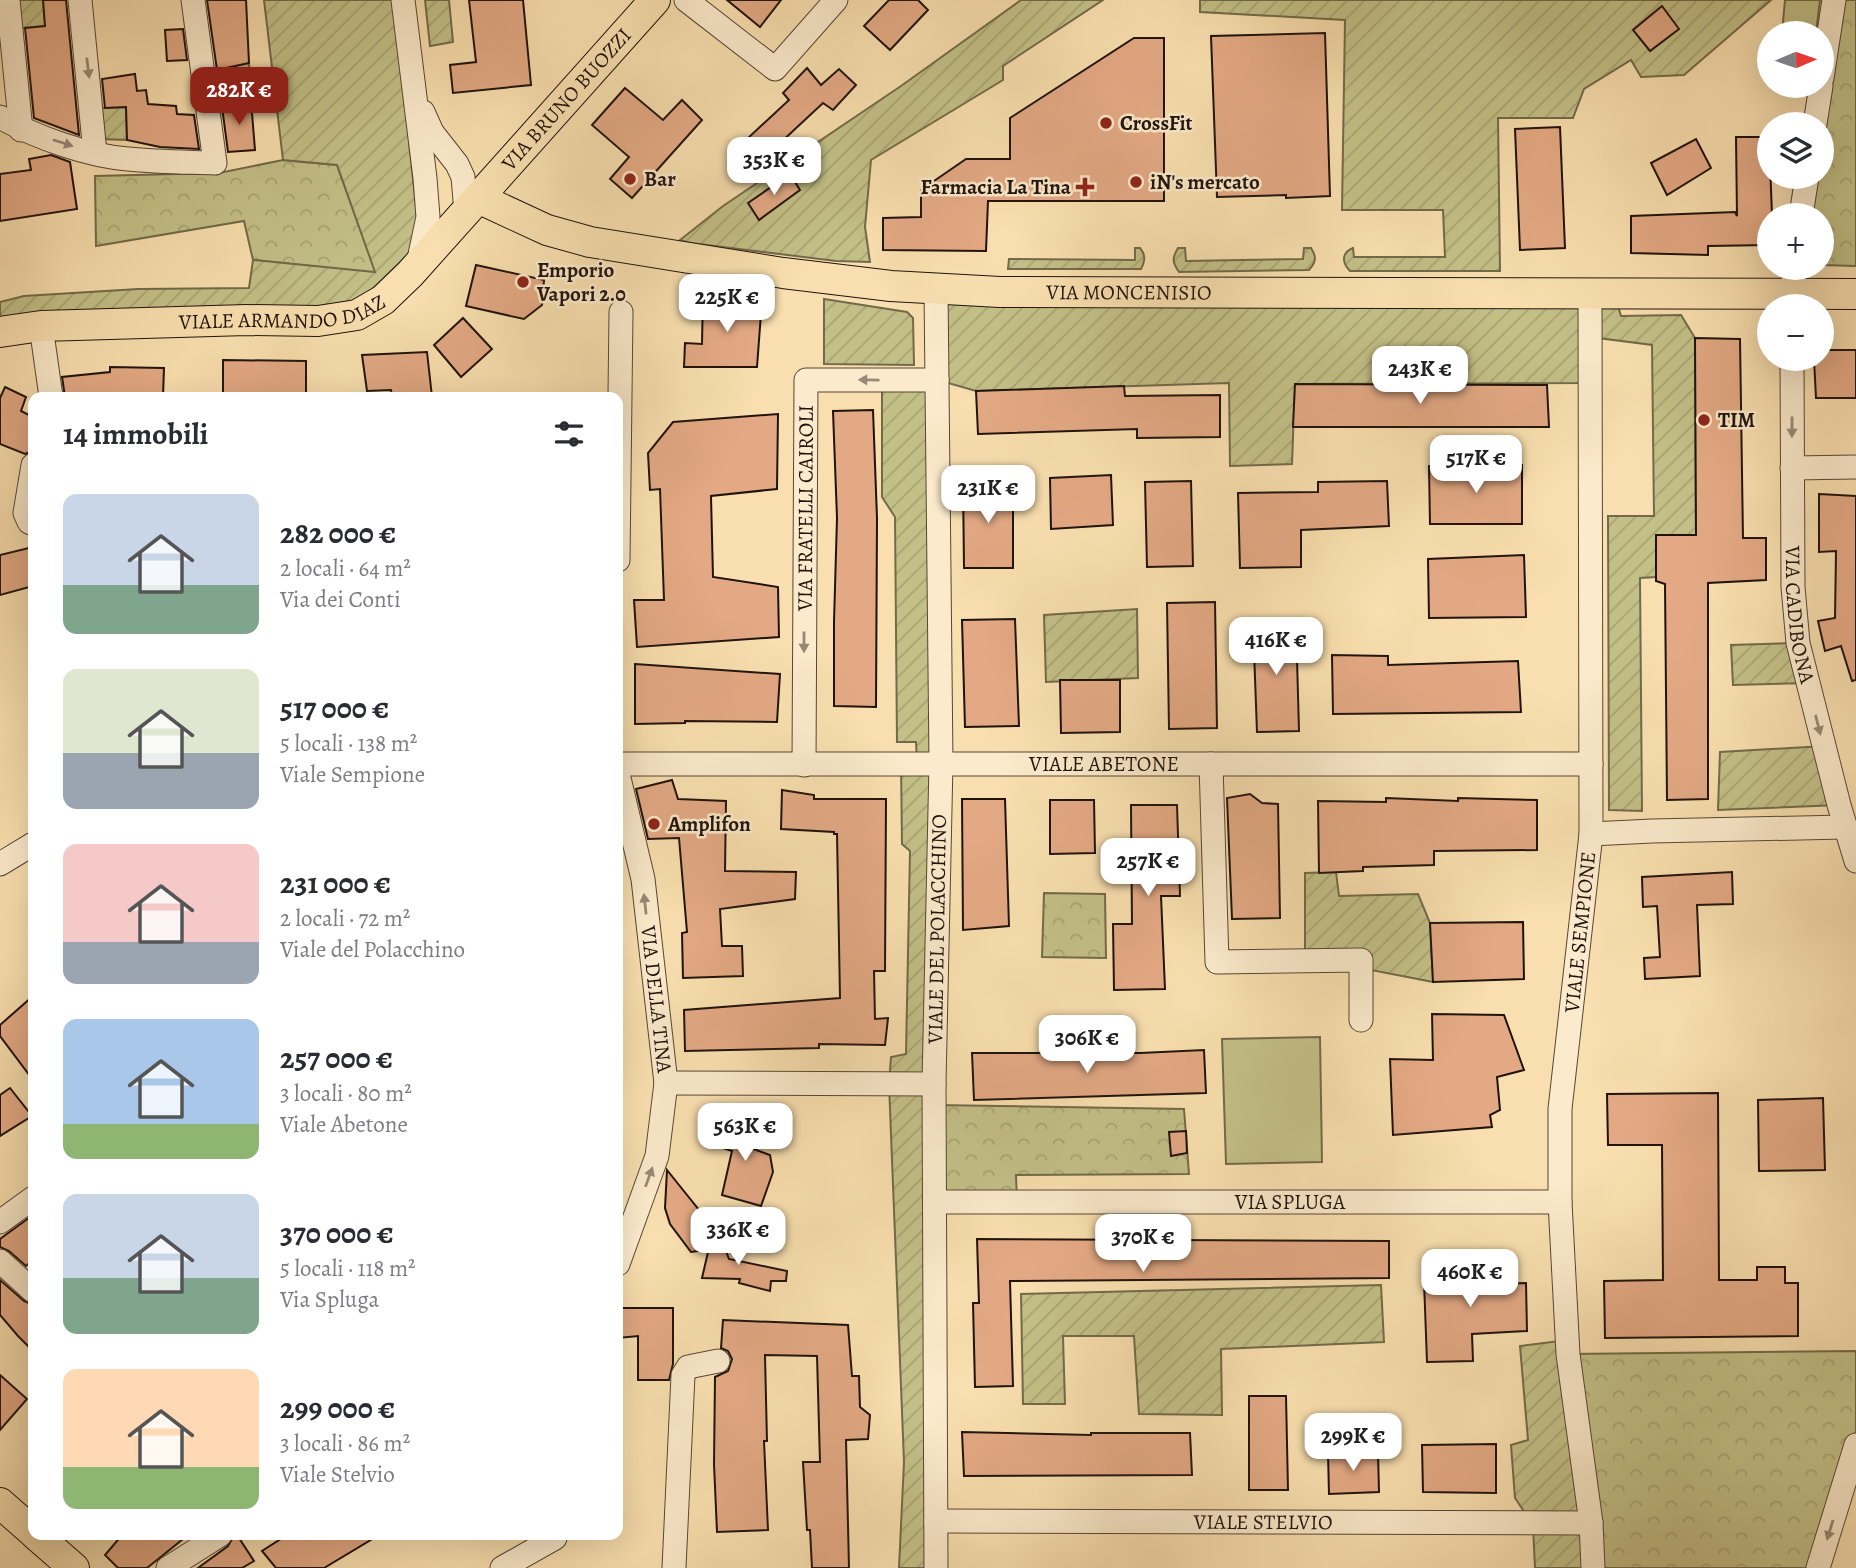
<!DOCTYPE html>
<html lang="it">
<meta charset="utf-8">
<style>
body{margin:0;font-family:Alegreya,serif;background:#f7f7f7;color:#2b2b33;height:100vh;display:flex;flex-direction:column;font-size:26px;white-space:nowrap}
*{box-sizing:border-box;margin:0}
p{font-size:23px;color:#7c7c81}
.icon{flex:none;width:38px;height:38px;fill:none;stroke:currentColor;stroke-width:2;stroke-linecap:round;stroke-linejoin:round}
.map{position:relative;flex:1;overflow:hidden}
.sheet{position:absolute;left:28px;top:392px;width:595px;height:1148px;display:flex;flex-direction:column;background:#fff;border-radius:14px;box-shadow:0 7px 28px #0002}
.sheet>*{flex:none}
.needle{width:46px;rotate:88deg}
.tools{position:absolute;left:1757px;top:21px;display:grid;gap:14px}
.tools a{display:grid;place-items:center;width:77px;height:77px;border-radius:50%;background:#fff;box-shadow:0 7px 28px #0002;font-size:35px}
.price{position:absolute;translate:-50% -60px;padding:0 16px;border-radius:14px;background:#fff;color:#222;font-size:23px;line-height:46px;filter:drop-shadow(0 2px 4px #0008)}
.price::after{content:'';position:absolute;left:50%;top:42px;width:21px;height:16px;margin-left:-10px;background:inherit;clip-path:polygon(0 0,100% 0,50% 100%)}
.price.on{background:#8f2418;color:#fff}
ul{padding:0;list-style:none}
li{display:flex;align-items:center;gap:21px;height:175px;padding:0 35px}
li span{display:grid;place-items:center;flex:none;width:196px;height:140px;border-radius:14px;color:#555}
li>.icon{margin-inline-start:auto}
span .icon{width:84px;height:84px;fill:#fffc;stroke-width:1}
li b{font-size:30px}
h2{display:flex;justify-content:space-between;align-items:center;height:84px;padding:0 35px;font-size:30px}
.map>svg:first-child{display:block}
</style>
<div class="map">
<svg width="1856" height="1568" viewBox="0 0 1856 1568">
<defs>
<pattern id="forest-crowns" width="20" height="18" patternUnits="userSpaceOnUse" patternTransform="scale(1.75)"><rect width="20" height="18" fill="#c3c087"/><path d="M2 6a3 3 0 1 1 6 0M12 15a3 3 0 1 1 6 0" fill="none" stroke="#a7a473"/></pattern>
<pattern id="garden-furrows" width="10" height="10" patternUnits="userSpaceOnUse" patternTransform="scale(1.75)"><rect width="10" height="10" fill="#c3c087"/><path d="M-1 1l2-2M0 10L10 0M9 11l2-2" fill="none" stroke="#a7a473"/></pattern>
</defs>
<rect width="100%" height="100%" fill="#f9dfaf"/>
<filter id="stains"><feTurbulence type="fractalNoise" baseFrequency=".00286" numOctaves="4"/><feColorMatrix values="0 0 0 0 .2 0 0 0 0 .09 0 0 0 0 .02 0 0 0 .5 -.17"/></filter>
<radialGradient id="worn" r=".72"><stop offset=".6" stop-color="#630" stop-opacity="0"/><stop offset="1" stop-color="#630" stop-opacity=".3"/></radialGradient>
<g fill="#c3c087" stroke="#726a4a" stroke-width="2">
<path d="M1785,0H1820L1816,33H1782Z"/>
<path d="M1320,1037L1322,1162L1226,1164L1222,1039Z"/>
</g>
<g fill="url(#forest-crowns)" stroke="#726a4a" stroke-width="2">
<path d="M1845,0H1856V266L1822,265L1824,222L1822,215H1818L1811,208L1816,177H1822V141Z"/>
<path d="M283,160L337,165L376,273L253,260L244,221L96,246L95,176L219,173Z"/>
<path d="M1044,893L1105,894L1106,958L1042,957Z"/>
<path d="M934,1105L1184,1109L1189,1174L1016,1175L1017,1202H936Z"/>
<path d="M1856,1351V1445L1818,1568H1593L1568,1354Z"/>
</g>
<g fill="url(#garden-furrows)" stroke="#726a4a" stroke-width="2">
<path d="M12,0H43L45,26L15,29Z"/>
<path d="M264,0H394L418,226L415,248L361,300L315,312L0,324V302L24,296L138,289L249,288L253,260L375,272L337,165L283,160Z"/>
<path d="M425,0H449L453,42L430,46Z"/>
<path d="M1021,0H1103L1003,66V80L871,160L865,227L870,262L836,261L690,243L680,240L723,206L901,86Z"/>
<path d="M1200,0H1771L1684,75L1641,77L1631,60L1584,89L1573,118H1498L1500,271H1350C1342,263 1341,253 1353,248L1354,257H1445L1443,210H1342L1345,20L1200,12Z"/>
<path d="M249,63L251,101L219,108L213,70Z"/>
<path d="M126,107L127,140L100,139V108Z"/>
<path d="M1135,248H1140C1146,255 1145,261 1141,269H1008L1009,259L1135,260Z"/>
<path d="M1178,248H1185L1186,261L1303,259L1304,248H1311C1317,257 1316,262 1309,270L1179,272C1172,262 1172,258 1178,248Z"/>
<path d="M936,289L1614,293L1621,316L1681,315L1695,338L1696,535H1656V577L1640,578L1642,811L1609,810L1608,516H1654L1652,345L1590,337V383L1295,384L1292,464L1230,466L1229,383L976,391L938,380L936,1568H899L904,1462L889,1084L891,1057L906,1054L910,851L902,844L901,764L917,763L916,742H897L895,517L882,497V380H937Z"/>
<path d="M824,299L907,312L913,318L914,365L824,364Z"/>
<path d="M1137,609L1138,678L1046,682L1044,615Z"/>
<path d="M1798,643L1808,683L1733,685L1731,645Z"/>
<path d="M1824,746L1839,805L1718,810L1720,752Z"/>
<path d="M1336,872L1339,896L1418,894L1430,923L1433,982L1361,968L1305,961V873Z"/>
<path d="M1381,1285L1384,1342L1221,1349L1222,1415L1139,1414L1134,1336H1063L1065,1404H1023L1021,1294Z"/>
<path d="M1567,1340L1593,1568H1535L1533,1525L1515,1498L1511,1445L1528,1440L1520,1346Z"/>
</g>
<g fill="#e3a984" stroke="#20130e" stroke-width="2">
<path d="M43,0H66L79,135L34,118L25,28L45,26Z"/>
<path d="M207,0H246L249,63L217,70Z"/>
<path d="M469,0H523L531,85L453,93L450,65L476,62Z"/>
<path d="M727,0H781L760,27Z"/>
<path d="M889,0H918L928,10L890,50L864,26Z"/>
<path d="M1662,6L1679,29L1650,51L1633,30Z"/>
<path d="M183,29L187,60L167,61L165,30Z"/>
<path d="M1325,33L1330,196L1286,198V195L1217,197L1211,36Z"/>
<path d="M1134,38H1164V201H988L986,251L883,250V218L921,217V190L966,159H1010V118Z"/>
<path d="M807,68L821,85L839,69L856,85L833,110L823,103L764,158L748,138L789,100L783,93Z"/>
<path d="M135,74L137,91L146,90L148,104L176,106L177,114L194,115L199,149L160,147L127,140L126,107L105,108L102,79Z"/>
<path d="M625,88L663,120L682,100L702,120L632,198L610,179L629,157L592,125Z"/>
<path d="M251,101L255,150L228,152L222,107Z"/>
<path d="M1560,127L1565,248L1520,250L1515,129Z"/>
<path d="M1736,137H1769L1772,215H1769V245L1708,246V255L1631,253V216L1735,212L1737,216Z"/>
<path d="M1696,139L1711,168L1667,195L1651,163Z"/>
<path d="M51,155L70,162L77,209L0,221V174L31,170L29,159Z"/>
<path d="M790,174L800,190L759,220L748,203Z"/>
<path d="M476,265L544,280L542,305L524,319L466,306Z"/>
<path d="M703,295L762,300L757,367H684L685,343L702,344Z"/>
<path d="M463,318L492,349L461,377L434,345Z"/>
<path d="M1695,338L1740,339L1743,538H1766V580L1708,583V799L1667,800L1665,584L1656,581V535H1696Z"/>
<path d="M1822,350H1856V398H1816L1814,359H1822Z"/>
<path d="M427,352L432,397H392L391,390L367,391L362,355Z"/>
<path d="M223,360L306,361V397H223Z"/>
<path d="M110,367L164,368L163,397H65L62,377L110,372Z"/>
<path d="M1295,384L1547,385L1549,427H1293Z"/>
<path d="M1124,386L1125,396L1220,395V437L1137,438V429L978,434L976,391Z"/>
<path d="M5,387L26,397L21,411L33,417V443L30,452L25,454L0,444V398Z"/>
<path d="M873,410L877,518L876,707L834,706V622L837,518L833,411Z"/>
<path d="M778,414L777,489L711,496L713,577L778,587L779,637L637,647L634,600H664L660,489L650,490L648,453L673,422Z"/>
<path d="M1522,465V524H1430L1429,466Z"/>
<path d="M1111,475L1113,525L1051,529L1050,478Z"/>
<path d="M1191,481L1193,566L1147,567L1145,482Z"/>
<path d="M1387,481L1389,526L1301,530V567L1240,568L1238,493L1318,492V482Z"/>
<path d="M1013,482V568H964L963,483Z"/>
<path d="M1819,494L1856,496V680L1852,681L1841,646L1825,651L1818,621L1835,618L1836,551L1819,552Z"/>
<path d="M33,547V586L0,595V555Z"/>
<path d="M1524,555L1526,617L1429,618L1428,559Z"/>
<path d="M1215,602L1217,728L1169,729L1167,603Z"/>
<path d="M1015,619L1019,726L965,727L962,620Z"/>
<path d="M1296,623L1299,731L1257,732L1253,624Z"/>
<path d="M1332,655L1388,656V665L1518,661L1521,712L1333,714Z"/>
<path d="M635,664L780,674L777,722L685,721V723L635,724Z"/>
<path d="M1060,680H1120V732L1061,733Z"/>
<path d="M672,780L678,799L726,801L725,871L796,872L795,899L720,909L722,946H742L743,976L683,978L682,933L687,932L679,838L648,839L636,789Z"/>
<path d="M782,790L814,795V799H886L885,971H874L875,1019L888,1018L885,1045L819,1044V1048L685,1051L684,1010L840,998L837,834H834V832L781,829Z"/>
<path d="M1250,794L1262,803L1278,804L1280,918L1232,919L1227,798Z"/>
<path d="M1386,798L1458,801V798L1537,800V850L1434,851V865L1363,867V871L1319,873L1318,801L1386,802Z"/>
<path d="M962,799H1005L1009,926L963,930Z"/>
<path d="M1050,800H1094L1095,853L1050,854Z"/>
<path d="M1131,805H1177L1180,896H1161L1165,989L1114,990L1113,924H1132Z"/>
<path d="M1732,872L1733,904L1697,905L1700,976L1645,979L1644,958L1660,957L1657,906L1643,907L1642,877Z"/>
<path d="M1523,922L1524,979L1433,982L1430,923Z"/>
<path d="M33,996V1080L0,1036V1025Z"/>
<path d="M1432,1014L1504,1015L1524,1070L1497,1077L1500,1110L1490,1115L1492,1127L1393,1135L1390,1059L1433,1060Z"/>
<path d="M1204,1050L1206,1093L974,1100L972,1053H1140Z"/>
<path d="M10,1088L32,1116L0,1136V1095Z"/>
<path d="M1718,1093L1719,1280H1757V1267H1785V1283H1798V1336L1605,1338L1604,1281L1663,1280L1662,1145H1608L1607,1094Z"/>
<path d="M1823,1098L1825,1170L1759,1171L1758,1100Z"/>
<path d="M728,1113L755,1125L748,1147L770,1155L773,1172L761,1206L722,1195L732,1151L717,1146Z"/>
<path d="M1186,1131L1187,1153L1171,1156L1169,1132Z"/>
<path d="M667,1170L699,1210L706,1250L691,1252L670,1224L665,1208Z"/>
<path d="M33,1215V1260L26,1266L9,1251L0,1247V1239Z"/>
<path d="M715,1222L729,1259L787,1271L786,1281H771L770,1291L739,1283L740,1279L702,1278Z"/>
<path d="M977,1239L1389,1241V1278L1010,1281L1013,1386L975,1387L973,1303H979Z"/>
<path d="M1497,1258L1498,1284L1526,1283L1527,1331L1472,1334L1473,1361L1427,1362L1424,1281L1449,1282V1260Z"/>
<path d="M0,1280L24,1301L33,1305V1351L18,1336L0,1315Z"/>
<path d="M618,1308H673V1364L669,1380H638V1336L618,1338Z"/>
<path d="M723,1320L848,1325L852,1376H859L860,1407L870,1415L868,1439L846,1440L849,1568H812L810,1530H807L803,1462H820L817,1356L765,1355L767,1441H764L768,1530L717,1532L714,1464L715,1377L728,1371L732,1359L728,1351L721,1348Z"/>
<path d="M0,1375L27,1399L0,1430Z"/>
<path d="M1249,1396H1286L1288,1490H1249Z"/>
<path d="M962,1432L1091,1435V1433H1190L1192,1475L964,1476Z"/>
<path d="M1496,1444V1493L1423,1492L1422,1445Z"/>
<path d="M1378,1452L1379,1492L1329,1494L1328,1453Z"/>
<path d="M122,1535H188L147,1568H118L105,1555Z"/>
<path d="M234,1535H237L254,1561L242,1568H198L228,1546Z"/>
<path d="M287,1535H379L324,1568H276L262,1551Z"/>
</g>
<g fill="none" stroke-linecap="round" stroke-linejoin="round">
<g stroke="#564636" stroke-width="25">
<g id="minor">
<path d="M8,0L21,130"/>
<path d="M80,0L95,153"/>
<path d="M403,0L425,178L428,217L418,264"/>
<path d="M686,0L775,69L836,0"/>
<path d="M1822,78L1834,0"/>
<path d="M423,112L432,132L457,164L463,177L466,212"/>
<path d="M0,117C35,137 88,156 128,159C157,162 186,162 215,163L193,0"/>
<path d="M1815,124L1821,86"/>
<path d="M1801,215L1807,177"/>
<path d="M936,289L941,763L934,1084L936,1568"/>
<path d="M1590,294L1591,834L1560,1109V1202L1568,1354L1591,1523L1593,1568"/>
<path d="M1791,306L1794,268"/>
<path d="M41,326L51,397"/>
<path id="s1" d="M1792,359L1793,587L1798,643L1839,805L1856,861"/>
<path d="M33,465L25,513L29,522L33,524"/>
<path d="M1792,468L1856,467"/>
<path d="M618,560L621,312"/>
<path id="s2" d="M618,764H1591"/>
<path d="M1211,764L1217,962L1361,960V1020"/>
<path id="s3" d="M804,765L806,380H937"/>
<path id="s4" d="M618,774L643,879L666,1083L657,1156L618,1264"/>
<path d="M1591,834L1652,831L1845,827"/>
<path d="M0,864L33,844"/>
<path d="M666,1083L934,1084"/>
<path id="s5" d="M936,1202H1560"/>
<path d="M0,1222L33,1198"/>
<path d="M0,1261L33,1291"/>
<path id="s6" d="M936,1521L1591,1523"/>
<path d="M168,1568L220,1535"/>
<path d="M502,1568L555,1538"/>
<path d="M674,1568L683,1375L688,1367L718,1361"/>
<path d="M1818,1568L1856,1445"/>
</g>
</g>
<g stroke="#20130e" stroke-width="32">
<g id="major">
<path id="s7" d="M478,198L547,230L590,242L783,273L891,286L1000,292L1856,294"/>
<path id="s8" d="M0,332L41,326L247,320L318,321L357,315L383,300L410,274L655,0"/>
<path d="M0,1503L33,1532"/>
<path d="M36,1535L74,1568"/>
</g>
</g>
<use href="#minor" stroke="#fbeacb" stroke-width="23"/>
<use href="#major" stroke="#f9dfaf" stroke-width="30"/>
</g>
<defs><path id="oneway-solid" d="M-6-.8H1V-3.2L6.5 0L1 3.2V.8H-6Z" transform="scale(1.75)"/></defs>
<g fill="#988976">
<use href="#oneway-solid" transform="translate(88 68) rotate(83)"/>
<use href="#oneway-solid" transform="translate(63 143) rotate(18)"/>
<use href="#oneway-solid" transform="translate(869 380) rotate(-179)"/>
<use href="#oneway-solid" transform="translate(1792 427) rotate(90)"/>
<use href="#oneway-solid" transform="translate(804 642) rotate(90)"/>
<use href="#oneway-solid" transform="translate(1818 725) rotate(76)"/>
<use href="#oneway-solid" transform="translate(645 904) rotate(-96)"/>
<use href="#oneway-solid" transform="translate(649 1177) rotate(-70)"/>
<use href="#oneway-solid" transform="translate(1830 1530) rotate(107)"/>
</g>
<g fill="#8f2418" stroke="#fbeacb" stroke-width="2.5">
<circle cx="1106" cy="123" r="7"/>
<circle cx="630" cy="179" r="7"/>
<circle cx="1136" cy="182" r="7"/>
<path d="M1081.5 176.5h7v7h7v7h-7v7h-7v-7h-7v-7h7z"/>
<circle cx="523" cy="282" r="7"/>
<circle cx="1704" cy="420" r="7"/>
<circle cx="654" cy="824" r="7"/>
</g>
<g text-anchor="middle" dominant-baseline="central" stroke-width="5" stroke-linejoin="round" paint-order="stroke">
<g font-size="21" fill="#20130e" stroke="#fbeacb">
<text stroke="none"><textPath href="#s8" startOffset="660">VIA BRUNO BUOZZI</textPath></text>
<text stroke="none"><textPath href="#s7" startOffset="663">VIA MONCENISIO</textPath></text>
<text stroke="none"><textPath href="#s8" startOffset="284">VIALE ARMANDO DIAZ</textPath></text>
<text stroke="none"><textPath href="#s3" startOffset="257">VIA FRATELLI CAIROLI</textPath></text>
<text stroke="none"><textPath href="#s1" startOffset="256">VIA CADIBONA</textPath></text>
<text stroke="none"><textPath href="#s2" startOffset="486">VIALE ABETONE</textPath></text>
<text transform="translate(937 929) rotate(-89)">VIALE DEL POLACCHINO</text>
<text transform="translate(1580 932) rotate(-84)">VIALE SEMPIONE</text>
<text stroke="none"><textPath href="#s4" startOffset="229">VIA DELLA TINA</textPath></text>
<text stroke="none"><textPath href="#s5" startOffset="354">VIA SPLUGA</textPath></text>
<text stroke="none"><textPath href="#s6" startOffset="327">VIALE STELVIO</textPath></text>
</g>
<g font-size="21" font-weight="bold" fill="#20130e" stroke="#fbeacb" text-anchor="start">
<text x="1120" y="123">CrossFit</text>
<text x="644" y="179">Bar</text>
<text x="1150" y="182">iN's mercato</text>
<text x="1071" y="187" text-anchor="end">Farmacia La Tina</text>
<text x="537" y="270">Emporio<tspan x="537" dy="24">Vapori 2.0</tspan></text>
<text x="1718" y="420">TIM</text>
<text x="668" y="824">Amplifon</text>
</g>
</g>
<rect width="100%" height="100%" filter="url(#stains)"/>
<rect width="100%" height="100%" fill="url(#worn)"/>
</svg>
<div class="tools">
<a><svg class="needle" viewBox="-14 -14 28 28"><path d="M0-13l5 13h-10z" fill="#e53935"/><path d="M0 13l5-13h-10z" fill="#7c7c81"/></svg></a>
<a><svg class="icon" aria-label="layers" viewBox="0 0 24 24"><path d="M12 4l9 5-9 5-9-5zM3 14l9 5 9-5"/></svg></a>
<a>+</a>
<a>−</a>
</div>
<b class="price on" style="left:239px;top:127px">282K €</b>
<b class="price" style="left:774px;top:197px">353K €</b>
<b class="price" style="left:727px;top:334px">225K €</b>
<b class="price" style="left:1420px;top:406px">243K €</b>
<b class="price" style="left:1476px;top:495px">517K €</b>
<b class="price" style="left:988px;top:525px">231K €</b>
<b class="price" style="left:1276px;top:677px">416K €</b>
<b class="price" style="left:1148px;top:898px">257K €</b>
<b class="price" style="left:1087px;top:1075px">306K €</b>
<b class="price" style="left:745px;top:1163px">563K €</b>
<b class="price" style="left:738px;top:1267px">336K €</b>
<b class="price" style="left:1143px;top:1274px">370K €</b>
<b class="price" style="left:1470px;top:1309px">460K €</b>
<b class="price" style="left:1353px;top:1473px">299K €</b>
<section class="sheet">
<h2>14 immobili<svg class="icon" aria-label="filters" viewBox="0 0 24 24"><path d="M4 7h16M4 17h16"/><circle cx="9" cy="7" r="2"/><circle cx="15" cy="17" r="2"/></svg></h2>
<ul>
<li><span style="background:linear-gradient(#c9d6e8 65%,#7fa58c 0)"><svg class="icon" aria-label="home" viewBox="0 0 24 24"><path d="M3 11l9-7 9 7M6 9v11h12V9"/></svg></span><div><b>282 000 €</b><p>2 locali · 64 m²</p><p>Via dei Conti</p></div></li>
<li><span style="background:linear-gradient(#dfe7d0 60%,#9aa5b1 0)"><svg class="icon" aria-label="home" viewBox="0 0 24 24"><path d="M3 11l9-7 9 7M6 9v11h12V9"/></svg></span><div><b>517 000 €</b><p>5 locali · 138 m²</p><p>Viale Sempione</p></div></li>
<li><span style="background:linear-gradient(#f6c9c9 70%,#9aa5b1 0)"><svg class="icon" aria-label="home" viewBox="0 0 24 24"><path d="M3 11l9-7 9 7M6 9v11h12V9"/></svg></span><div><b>231 000 €</b><p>2 locali · 72 m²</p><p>Viale del Polacchino</p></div></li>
<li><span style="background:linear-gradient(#a9c7e8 75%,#8fb573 0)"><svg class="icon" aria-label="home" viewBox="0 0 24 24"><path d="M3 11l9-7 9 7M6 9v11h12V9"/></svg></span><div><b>257 000 €</b><p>3 locali · 80 m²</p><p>Viale Abetone</p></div></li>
<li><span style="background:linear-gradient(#c9d6e8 60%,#7fa58c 0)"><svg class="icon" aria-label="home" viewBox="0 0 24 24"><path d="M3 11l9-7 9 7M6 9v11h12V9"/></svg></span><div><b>370 000 €</b><p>5 locali · 118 m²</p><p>Via Spluga</p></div></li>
<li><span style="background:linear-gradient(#ffd9b3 70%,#8fb573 0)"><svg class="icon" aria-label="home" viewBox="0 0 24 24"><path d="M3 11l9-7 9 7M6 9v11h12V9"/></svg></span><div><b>299 000 €</b><p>3 locali · 86 m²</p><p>Viale Stelvio</p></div></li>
</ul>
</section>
</div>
